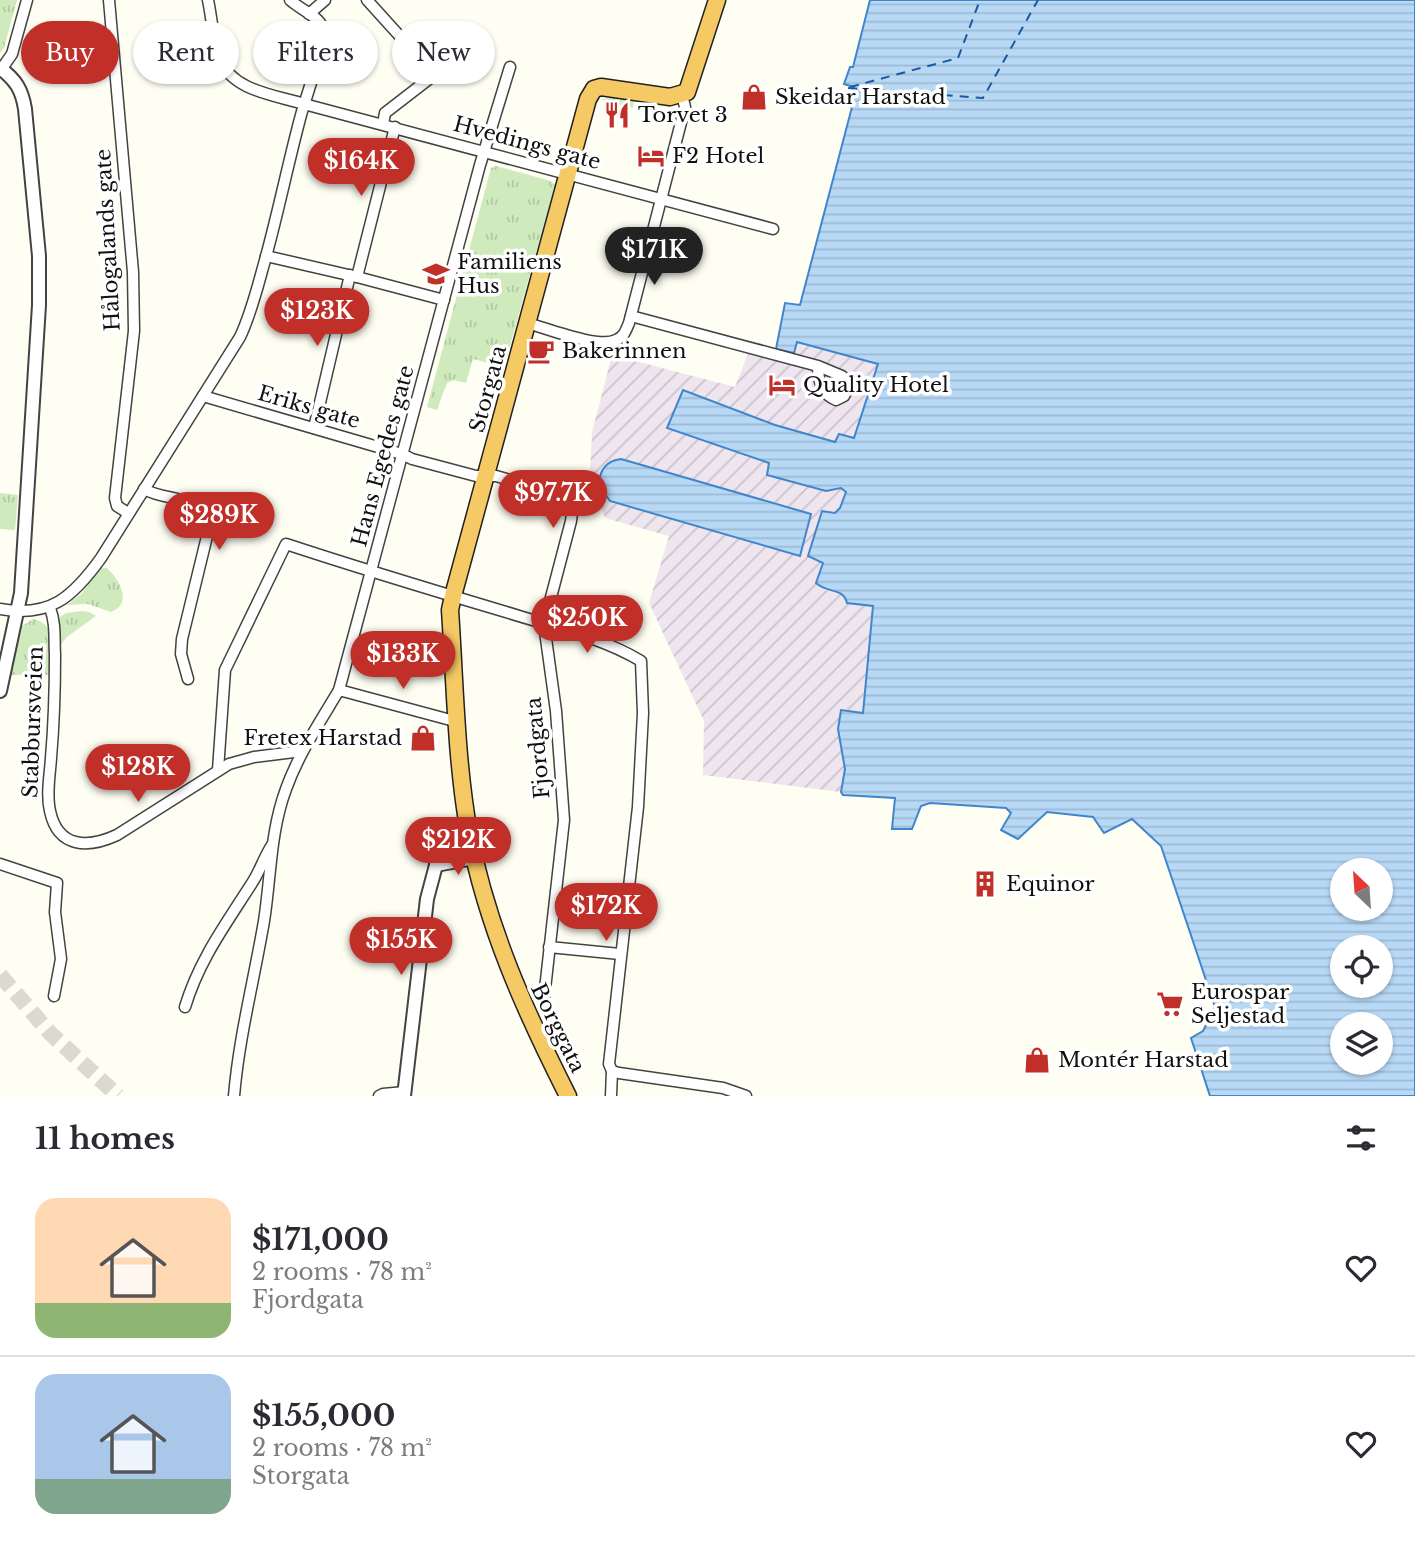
<!DOCTYPE html>
<meta charset="utf-8">
<style>
body{margin:0;font-family:"Libre Baskerville",serif;background:#f7f7f7;color:#2b2b33;height:100vh;display:flex;flex-direction:column;font-size:26px;white-space:nowrap}
*{box-sizing:border-box;margin:0}
p{font-size:23px;color:#7c7c81}
.icon{flex:none;width:38px;height:38px;fill:none;stroke:currentColor;stroke-width:2;stroke-linecap:round;stroke-linejoin:round}
.map{position:relative;height:1096px;overflow:hidden}
.sheet{display:flex;flex-direction:column;background:#fff;flex:1}
.sheet>*{flex:none}
.banner{position:absolute;left:21px;top:21px;width:700px;height:63px;display:flex;gap:14px}
.needle{width:46px;rotate:335deg}
.fabs{position:absolute;left:1330px;top:858px;display:grid;gap:14px}
.fabs a{display:grid;place-items:center;width:63px;height:63px;border-radius:50%;background:#fff;box-shadow:0 2px 5px #0004;font-size:35px}
.price{position:absolute;translate:-50% -60px;padding:0 16px;border-radius:24px;background:#c02f28;color:#fff;font-size:23px;line-height:46px;filter:drop-shadow(0 2px 4px #0008)}
.price::after{content:'';position:absolute;left:50%;top:42px;width:21px;height:16px;margin-left:-10px;background:inherit;clip-path:polygon(0 0,100% 0,50% 100%)}
.price.on{background:#222;color:#fff}
ul{padding:0;list-style:none}
li{display:flex;align-items:center;gap:21px;height:175px;padding:0 35px}
li+li{border-top:2px solid #e1e1e2}
li span{display:grid;place-items:center;flex:none;width:196px;height:140px;border-radius:21px;color:#555}
li>.icon{margin-inline-start:auto}
span .icon{width:84px;height:84px;fill:#fffc;stroke-width:1}
li b{font-size:30px}
h2{display:flex;justify-content:space-between;align-items:center;height:84px;padding:0 35px;font-size:30px}
.chip{padding:0 24px;border-radius:32px;background:#fff;box-shadow:0 2px 5px #0004;font-size:24px;line-height:63px}
.chip.on{background:#c02f28;color:#fff}
.map>svg:first-child{display:block}
</style>
<div class="map">
<svg width="1415" height="1096" viewBox="0 0 1415 1096">
<defs>
<pattern id="industrial-furrows" width="10" height="10" patternUnits="userSpaceOnUse" patternTransform="scale(1.75)"><rect width="10" height="10" fill="#eee5ee"/><path d="M-1 1l2-2M0 10L10 0M9 11l2-2" fill="none" stroke="#cbc3cb"/></pattern>
<pattern id="grass-tufts" width="24" height="20" patternUnits="userSpaceOnUse" patternTransform="scale(1.75)"><rect width="24" height="20" fill="#cfeabc"/><path d="M3 7l-1-3M5 7V3M7 7l1-3M15 17l-1-3M17 17v-4M19 17l1-3" fill="none" stroke="#b1c8a1"/></pattern>
<pattern id="water-rules" width="6" height="5" patternUnits="userSpaceOnUse" patternTransform="scale(1.75)"><rect width="6" height="5" fill="#b8d9f6"/><path d="M0 2.5h6" fill="none" stroke="#9db9d2"/></pattern>
</defs>
<rect width="100%" height="100%" fill="#fffef3"/>
<path fill="url(#industrial-furrows)" d="M753,341L793,353L797,342L878,364L854,439L836,442L775,425L683,390L667,427L769,463L768,475L841,488L846,492L840,508L835,513L823,563L824,590L840,592L845,597L847,603L873,605L863,713L841,710L838,729L845,769L841,792L703,775L704,721L649,603L669,536L605,518L590,477L592,432L612,355L735,387Z"/>
<g fill="url(#grass-tufts)">
<path d="M0,0H17L4,48L0,53Z"/>
<path d="M615,96L634,100L633,108L601,100Z"/>
<path d="M496,166L551,181L555,185L504,367L473,359L466,383L454,380L447,383L437,410L427,407L491,168Z"/>
<path d="M0,493L18,495L15,530L0,529Z"/>
<path d="M100,568H107C120,580 133,604 111,612L88,604L67,605L82,593Z"/>
<path d="M82,611L89,612L96,616L67,637L59,647L60,617L66,613Z"/>
<path d="M33,619C59,624 52,655 52,675H9L22,626Z"/>
</g>
<g fill="url(#water-rules)" stroke="#3f86cc" stroke-width="2" fill-rule="evenodd">
<path d="M870,0H1415V1096H1210L1191,1038L1203,1031L1215,1007L1161,846L1132,819L1104,833L1093,817L1047,812L1018,839L1001,830L1011,813L1006,808L930,803L921,806L912,829H892L895,798L843,795L841,792L845,769L838,729L841,710L863,713L873,606L847,603C843,587 828,594 816,583L823,563L808,556L822,511L835,513L840,508L846,492L841,488L826,491L767,475L769,463L667,428L683,390L775,425L835,442L839,434L854,438L878,364L797,342L794,353L776,349L785,303L800,305L852,107L848,106L854,87L844,84L850,67H853ZM1342,870H1381V908H1342ZM1342,947H1381V985H1342ZM1342,1024H1381V1062H1342Z"/>
<path d="M621,459L811,514L800,556L610,501L599,486C599,471 605,461 621,459Z"/>
</g>
<g fill="none" stroke-linecap="round" stroke-linejoin="round">
<g stroke="#1959a2" stroke-width="2" stroke-dasharray="9 7" stroke-linecap="butt">
<path d="M850,87L958,58L980,0"/>
<path d="M848,88L983,98L1038,0"/>
</g>
<path stroke="#dbdad1" stroke-width="16" stroke-dasharray="16 8" stroke-linecap="butt" d="M0,975L50,1033L118,1096"/>
<g stroke="#434343" stroke-width="13">
<g id="minor">
<path d="M109,0L133,272L134,331L115,498L117,506L128,513"/>
<path d="M208,0C212,19 213,41 220,59C232,91 275,95 304,104L773,229"/>
<path d="M367,0L434,74"/>
<path d="M309,14L325,0"/>
<path d="M0,71L12,54L27,0"/>
<path d="M383,124L385,113L473,45"/>
<path d="M266,256L357,277L444,300"/>
<path d="M357,277L395,127"/>
<path d="M631,316L818,366L842,376L850,384L844,396L836,400C821,394 818,380 818,366"/>
<path d="M527,323C546,328 599,349 616,340C624,337 626,330 629,323L685,107L682,95"/>
<path d="M203,396L402,454L412,459L476,476H496L551,492L562,496L569,504L572,513L571,521L544,624L556,711L564,820L544,998"/>
<path d="M314,428L350,275"/>
<path d="M144,489C168,503 199,492 210,524L182,639L181,654L188,679"/>
<path d="M50,608C56,624 54,638 55,655C55,690 54,723 51,758C50,775 46,794 50,811C58,849 89,848 117,835L229,764L254,757L302,751"/>
<path d="M0,609C50,618 73,597 101,558L240,337C250,316 256,293 262,271C277,219 287,167 301,115C306,97 326,42 322,27C320,17 298,8 290,0"/>
<path d="M339,690L458,722"/>
<path d="M218,770L225,670L286,544C359,568 432,590 506,612C550,626 601,637 641,661L643,713L638,807L609,1064L612,1071L619,1073L723,1088L746,1096"/>
<path d="M0,864L57,883L55,912L61,959L54,996"/>
<path d="M549,947L620,954"/>
<path d="M185,1007C199,960 226,924 252,883C260,871 264,857 272,845"/>
<path d="M234,1096C239,1037 254,980 264,921C271,877 270,832 286,789C299,753 320,722 339,690L480,165L510,67"/>
<path d="M379,1096L383,1094L405,1092"/>
<path d="M611,1096L612,1071"/>
</g>
</g>
<g stroke="#434343" stroke-width="16">
<g id="tertiary">
<path d="M0,68C16,80 22,90 25,109L39,256V305L21,593L0,691"/>
<path d="M436,865L474,858"/>
<path d="M404,1096L427,899L436,865L442,853L469,831"/>
</g>
</g>
<g stroke="#212121" stroke-width="19">
<path id="trunk" d="M568,1096C525,1011 487,927 469,833C456,761 455,683 450,610L453,596L588,99L594,89L601,87L670,97L687,92L717,0"/>
</g>
<use href="#minor" stroke="#fff" stroke-width="10"/>
<use href="#tertiary" stroke="#fff" stroke-width="12"/>
<use href="#trunk" stroke="#f5c964" stroke-width="16"/>
</g>
<defs>
<g id="shop-bare" transform="scale(2.1)"><path d="M-5-2.5h2.3a2.7 3.5 0 0 1 5.4 0H5L5.5 6h-11ZM-1.5-2.5h3a1.5 2.3 0 0 0-3 0Z" fill="#c02f28" stroke="#fff" stroke-width="2.5" paint-order="stroke"/></g>
<g id="restaurant-bare" transform="scale(2.1)"><path d="M-5-6h1v4h1v-4h1v4h1v-4h1v5L-1.5 .5V6h-2V.5L-5-1ZM5-6V6H3V1.5H1.5Q1.5-4 5-6Z" fill="#c02f28" stroke="#fff" stroke-width="2.5" paint-order="stroke"/></g>
<g id="hotel-bare" transform="scale(2.1)"><path d="M-6-4.5h1.5V1H6V5H4.5V3h-9V5H-6ZM-4 0a1.8 1.8 0 1 1 3.6 0ZM.5 0V-2.5h3Q6-2.5 6 0Z" fill="#c02f28" stroke="#fff" stroke-width="2.5" paint-order="stroke"/></g>
<g id="school-bare" transform="scale(2.1)"><path d="M0-5L7-2L0 1L-7-2ZM-4 1L0 2.5L4 1V4Q0 6-4 4Z" fill="#c02f28" stroke="#fff" stroke-width="2.5" paint-order="stroke"/></g>
<g id="cafe-bare" transform="scale(2.1)"><path d="M-5.5-4.5H6V0H3Q3 3.5 0 3.5H-2.5Q-5.5 3.5-5.5 0ZM3-3.2v2h1.7v-2ZM-6 4.5H4V6H-6Z" fill="#c02f28" stroke="#fff" stroke-width="2.5" paint-order="stroke"/></g>
<g id="building-bare" transform="scale(2.1)"><path d="M-4-6H4V6H1V3H-1V6H-4ZM-2.5-4.3h1.7v1.8h-1.7ZM.8-4.3h1.7v1.8H.8ZM-2.5-1h1.7V.8h-1.7ZM.8-1h1.7V.8H.8Z" fill="#c02f28" stroke="#fff" stroke-width="2.5" paint-order="stroke"/></g>
<g id="supermarket-bare" transform="scale(2.1)"><path d="M-6-5.5h2.5l.6 2H6L4.5 2H-2.5L-4.4-4H-6ZM-1.5 3.2a1.3 1.3 0 1 0 .1 0ZM3 3.2a1.3 1.3 0 1 0 .1 0Z" fill="#c02f28" stroke="#fff" stroke-width="2.5" paint-order="stroke"/></g>
</defs>
<g fill-rule="evenodd">
<use href="#shop-bare" x="754" y="97"/>
<use href="#restaurant-bare" x="617" y="115"/>
<use href="#hotel-bare" x="651" y="156"/>
<use href="#school-bare" x="436" y="274"/>
<use href="#cafe-bare" x="541" y="351"/>
<use href="#hotel-bare" x="782" y="385"/>
<use href="#shop-bare" x="423" y="738"/>
<use href="#building-bare" x="985" y="884"/>
<use href="#supermarket-bare" x="1170" y="1004"/>
<use href="#shop-bare" x="1037" y="1060"/>
</g>
<g text-anchor="middle" dominant-baseline="central" stroke-width="7" stroke-linejoin="round" paint-order="stroke">
<g font-size="21" fill="#101010" stroke="#fff" text-anchor="start">
<text x="775" y="97">Skeidar Harstad</text>
<text x="638" y="115">Torvet 3</text>
<text x="672" y="156">F2 Hotel</text>
<text x="457" y="262">Familiens<tspan x="457" dy="24">Hus</tspan></text>
<text x="562" y="351">Bakerinnen</text>
<text x="803" y="385">Quality Hotel</text>
<text x="402" y="738" text-anchor="end">Fretex Harstad</text>
<text x="1006" y="884">Equinor</text>
<text x="1191" y="992">Eurospar<tspan x="1191" dy="24">Seljestad</tspan></text>
<text x="1058" y="1060">Montér Harstad</text>
</g>
<g font-size="21" fill="#101010" stroke="#fff">
<text transform="translate(527 143) rotate(15)">Hvedings gate</text>
<text transform="translate(108 240) rotate(-93)">Hålogalands gate</text>
<text transform="translate(488 389) rotate(-75)">Storgata</text>
<text transform="translate(309 407) rotate(16)">Eriks gate</text>
<text transform="translate(383 456) rotate(-75)">Hans Egedes gate</text>
<text transform="translate(33 722) rotate(-88)">Stabbursveien</text>
<text transform="translate(538 748) rotate(-95)">Fjordgata</text>
<text transform="translate(558 1028) rotate(64)">Borggata</text>
</g>
</g>
</svg>
<div class="fabs">
<a><svg class="needle" viewBox="-14 -14 28 28"><path d="M0-13l5 13h-10z" fill="#e53935"/><path d="M0 13l5-13h-10z" fill="#7c7c81"/></svg></a>
<a><svg class="icon" aria-label="locate" viewBox="0 0 24 24"><circle cx="12" cy="12" r="6"/><path d="M12 2v4M12 18v4M2 12h4M18 12h4"/></svg></a>
<a><svg class="icon" aria-label="layers" viewBox="0 0 24 24"><path d="M12 4l9 5-9 5-9-5zM3 14l9 5 9-5"/></svg></a>
</div>
<b class="price" style="left:361px;top:198px">$164K</b>
<b class="price on" style="left:654px;top:287px">$171K</b>
<b class="price" style="left:317px;top:348px">$123K</b>
<b class="price" style="left:553px;top:530px">$97.7K</b>
<b class="price" style="left:219px;top:552px">$289K</b>
<b class="price" style="left:587px;top:655px">$250K</b>
<b class="price" style="left:403px;top:691px">$133K</b>
<b class="price" style="left:138px;top:804px">$128K</b>
<b class="price" style="left:458px;top:877px">$212K</b>
<b class="price" style="left:606px;top:943px">$172K</b>
<b class="price" style="left:401px;top:977px">$155K</b>
<div class="banner">
<a class="chip on">Buy</a>
<a class="chip">Rent</a>
<a class="chip">Filters</a>
<a class="chip">New</a>
</div>
</div>
<section class="sheet">
<h2>11 homes<svg class="icon" aria-label="filters" viewBox="0 0 24 24"><path d="M4 7h16M4 17h16"/><circle cx="9" cy="7" r="2"/><circle cx="15" cy="17" r="2"/></svg></h2>
<ul>
<li><span style="background:linear-gradient(#ffd9b3 75%,#8fb573 0)"><svg class="icon" aria-label="home" viewBox="0 0 24 24"><path d="M3 11l9-7 9 7M6 9v11h12V9"/></svg></span><div><b>$171,000</b><p>2 rooms · 78 m²</p><p>Fjordgata</p></div><svg class="icon" aria-label="heart" viewBox="0 0 24 24"><path d="M12 20l-8-8c-3-5 5-10 8-4 3-6 11-1 8 4z"/></svg></li>
<li><span style="background:linear-gradient(#a9c7e8 75%,#7fa58c 0)"><svg class="icon" aria-label="home" viewBox="0 0 24 24"><path d="M3 11l9-7 9 7M6 9v11h12V9"/></svg></span><div><b>$155,000</b><p>2 rooms · 78 m²</p><p>Storgata</p></div><svg class="icon" aria-label="heart" viewBox="0 0 24 24"><path d="M12 20l-8-8c-3-5 5-10 8-4 3-6 11-1 8 4z"/></svg></li>
</ul>
</section>
